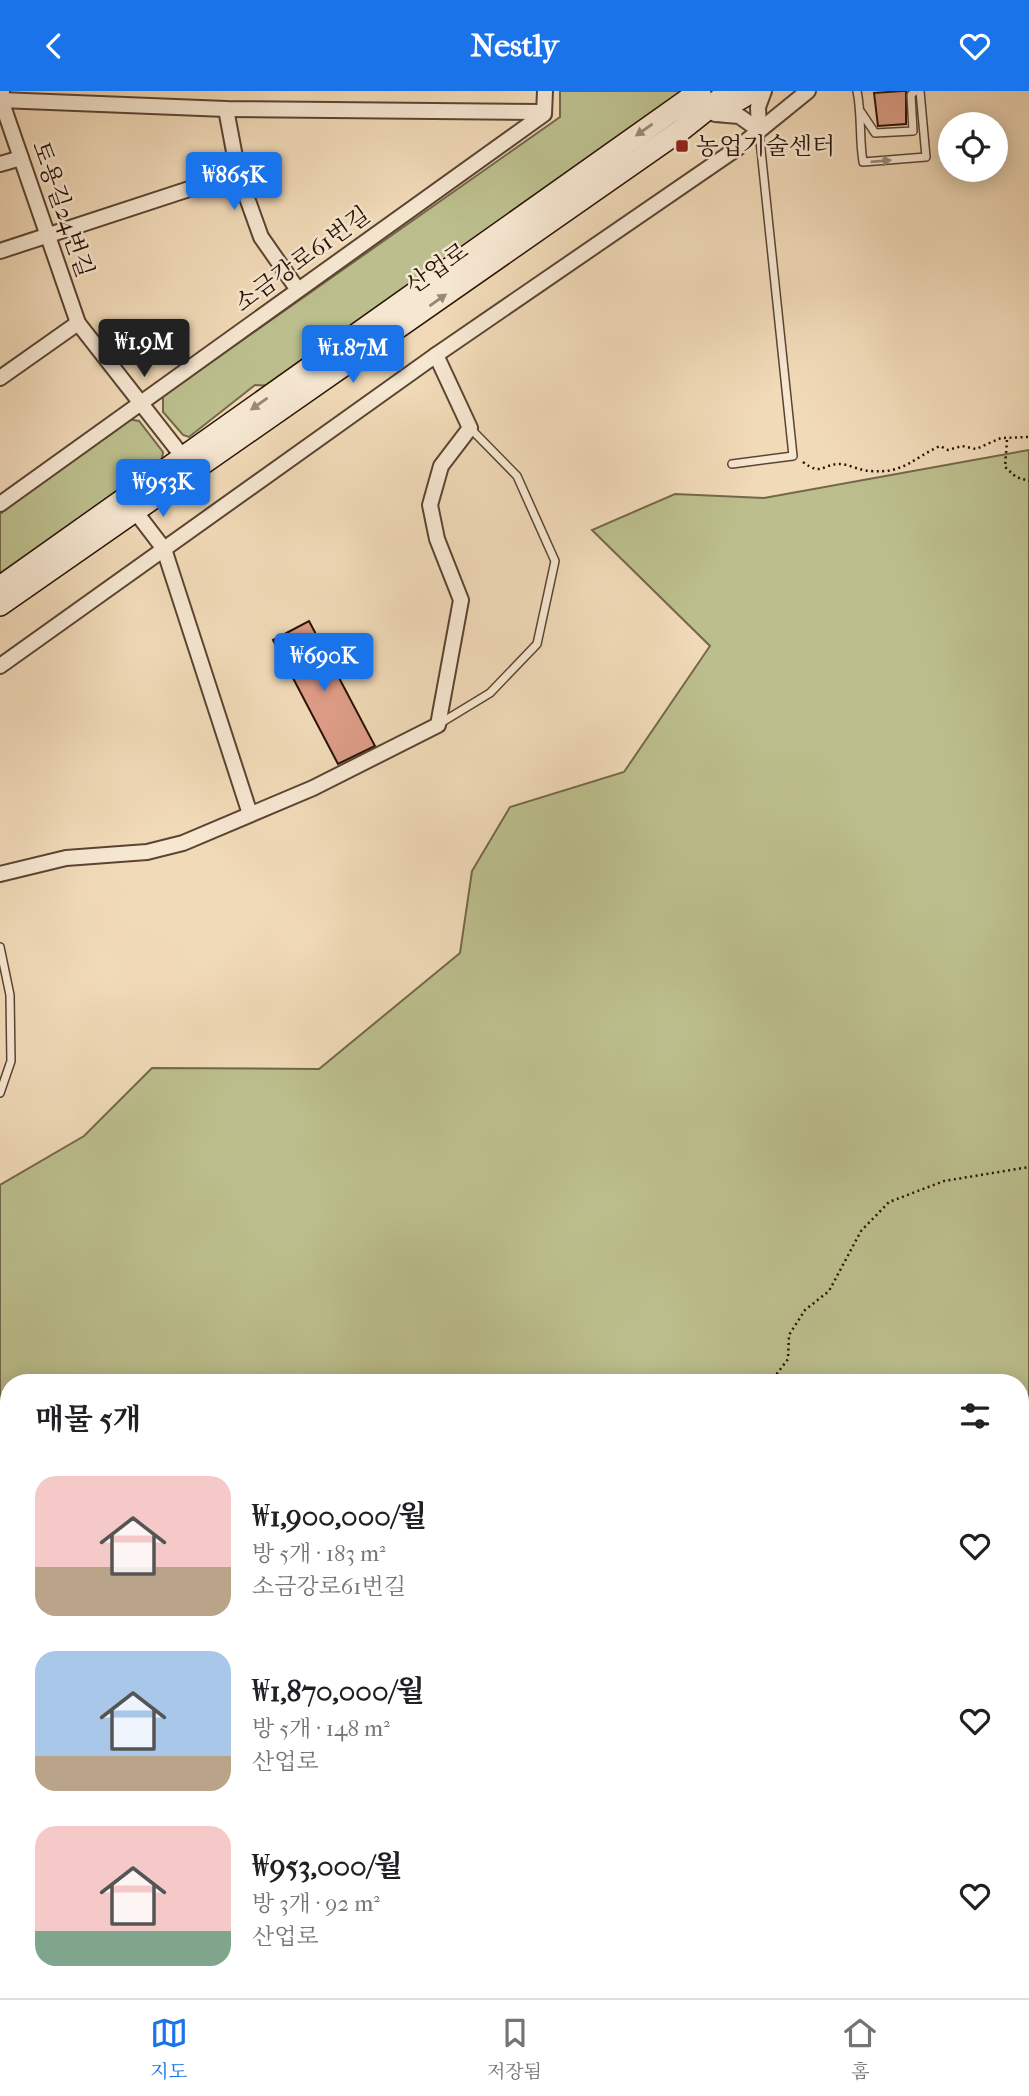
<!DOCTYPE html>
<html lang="ko">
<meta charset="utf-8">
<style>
body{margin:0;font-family:"IM FELL French Canon","Noto Serif KR",serif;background:#f2f2f2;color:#202124;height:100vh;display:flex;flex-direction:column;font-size:26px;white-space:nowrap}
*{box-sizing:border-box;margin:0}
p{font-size:23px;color:#757577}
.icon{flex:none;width:38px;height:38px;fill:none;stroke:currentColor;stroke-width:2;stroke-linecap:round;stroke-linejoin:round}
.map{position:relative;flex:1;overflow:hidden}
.sheet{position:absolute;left:0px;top:1283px;width:1029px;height:625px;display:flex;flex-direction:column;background:#fff;border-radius:28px 28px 0 0;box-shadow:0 4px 18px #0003}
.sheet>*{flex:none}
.fabs{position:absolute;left:938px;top:21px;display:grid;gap:14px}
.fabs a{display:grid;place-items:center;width:70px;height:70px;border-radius:50%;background:#fff;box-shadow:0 4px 18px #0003;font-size:35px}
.price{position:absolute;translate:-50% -60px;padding:0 16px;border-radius:7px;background:#1a73e8;color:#fff;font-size:23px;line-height:46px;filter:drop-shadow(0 2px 4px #0008)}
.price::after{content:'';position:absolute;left:50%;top:42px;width:21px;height:16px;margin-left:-10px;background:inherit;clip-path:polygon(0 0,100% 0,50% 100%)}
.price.current{background:#222;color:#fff}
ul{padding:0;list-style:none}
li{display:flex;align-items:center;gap:21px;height:175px;padding:0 35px}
li span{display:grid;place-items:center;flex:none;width:196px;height:140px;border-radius:21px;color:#555}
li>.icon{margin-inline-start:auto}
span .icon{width:84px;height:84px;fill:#fffc;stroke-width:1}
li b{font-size:30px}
h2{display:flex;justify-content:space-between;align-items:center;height:84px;padding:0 35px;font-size:30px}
header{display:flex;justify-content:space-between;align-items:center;height:91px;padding:0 35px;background:#1a73e8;color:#fff;font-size:32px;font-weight:800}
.tabs{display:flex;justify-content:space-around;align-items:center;height:98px;border-top:2px solid #e0e0e0;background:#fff;font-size:19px;color:#757577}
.tabs a{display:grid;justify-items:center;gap:4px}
.tabs .current{color:#1a73e8}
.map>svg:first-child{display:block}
</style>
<header><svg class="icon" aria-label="back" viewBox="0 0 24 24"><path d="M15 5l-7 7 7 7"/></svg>Nestly<svg class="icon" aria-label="heart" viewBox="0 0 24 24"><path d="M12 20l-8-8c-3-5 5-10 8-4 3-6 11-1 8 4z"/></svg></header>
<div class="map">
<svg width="1029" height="1907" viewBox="0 0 1029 1907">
<rect width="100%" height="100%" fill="#f1dab8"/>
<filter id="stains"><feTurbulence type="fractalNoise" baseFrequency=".00286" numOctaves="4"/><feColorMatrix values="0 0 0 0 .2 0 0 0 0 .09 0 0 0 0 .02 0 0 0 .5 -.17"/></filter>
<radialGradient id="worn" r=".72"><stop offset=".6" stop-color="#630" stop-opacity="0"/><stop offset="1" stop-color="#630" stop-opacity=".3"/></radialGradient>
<g fill="#bcbf8d" stroke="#73684a" stroke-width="2" fill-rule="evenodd">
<path d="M560,0H683L275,295L255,294L189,346L183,344L163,321V305L560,26Z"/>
<path d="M127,328L139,330L163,361L161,376L0,490V423Z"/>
<path d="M1029,359V1907H0V1094L84,1045L152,977L319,978L460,862L472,780L510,716L624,681L710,555L592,439L675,403L764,407ZM9,1292H1020V1899H9Z"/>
</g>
<g fill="#dd9c86" stroke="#2a1206" stroke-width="2">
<path d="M902,0H906V33L878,35L874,2Z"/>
<path d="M309,530L375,655L338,673L273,549Z"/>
</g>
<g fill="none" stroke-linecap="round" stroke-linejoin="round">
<g stroke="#5c4432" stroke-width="10">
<g id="lane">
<path d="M857,0C862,24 859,46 863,71L926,66L920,0"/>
<path d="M861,21L875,42L913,40L911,4L915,0"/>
<path d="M732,373L793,365L759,40"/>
<path d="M439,633L490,602L537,553L555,470L517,385L470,337"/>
<path d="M0,856L10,904L11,970L0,1002"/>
</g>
</g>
<g stroke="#5c4432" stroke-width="18">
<g id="street">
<path d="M2,0L1,9L78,232L183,366"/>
<path d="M0,9L226,18L543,21"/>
<path d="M226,18L238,82L261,146L298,199"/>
<path d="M715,23L739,25L759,39"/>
<path d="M759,39L758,16L764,0"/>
<path d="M0,73L21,67"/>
<path d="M0,160L238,82"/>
<path d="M0,287L78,232"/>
<path d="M0,413L544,23L545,0"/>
<path d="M135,420L164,458L250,723"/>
<path d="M0,575L436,264L739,56L808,0"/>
<path d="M0,783L66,767L147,761L183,752L313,697L438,634L461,509L437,448L430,414L441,375L470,337L436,264"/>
</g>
</g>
<g stroke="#2a1206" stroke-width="24">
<g id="secondary">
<path d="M721,19L753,0"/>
<path d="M0,496L700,0"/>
<path d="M0,514L681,39L730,0"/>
</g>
</g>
<g stroke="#2a1206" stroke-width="2.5" stroke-dasharray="2 3.5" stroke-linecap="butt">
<path d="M1007,349L1005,376L1016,386L1029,390"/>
<path d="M803,371C821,385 822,374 838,373C847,372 860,380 870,380C904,383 913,367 940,355L948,359L962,355L976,358L1001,347L1029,346"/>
<path d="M770,1292L788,1268L789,1244L805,1219L829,1200L861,1140L889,1111L944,1090L1029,1076"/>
<path d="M0,1539H9"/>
<path d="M0,1673L9,1676"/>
<path d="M810,1899L821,1907"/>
<path d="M46,1907L54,1899"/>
</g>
<use href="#lane" stroke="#f6e7d1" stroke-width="7"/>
<use href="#street" stroke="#f6e7d1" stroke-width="14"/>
<use href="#secondary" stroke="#f6e7d1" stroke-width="21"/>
</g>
<defs><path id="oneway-solid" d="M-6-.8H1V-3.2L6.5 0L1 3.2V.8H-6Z" transform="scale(1.75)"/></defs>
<g fill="#9a8776">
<use href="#oneway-solid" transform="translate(644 39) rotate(145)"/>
<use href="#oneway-solid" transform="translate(881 70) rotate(-5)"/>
<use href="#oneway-solid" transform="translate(438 209) rotate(-35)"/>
<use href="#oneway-solid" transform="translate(259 313) rotate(145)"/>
</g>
<rect fill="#8f2418" stroke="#f6e7d1" stroke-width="2.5" x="675" y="48" width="14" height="14" rx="3.5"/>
<g text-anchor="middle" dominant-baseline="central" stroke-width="5" stroke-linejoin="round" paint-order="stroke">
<g font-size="24" fill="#2a1206" stroke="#f6e7d1" text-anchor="start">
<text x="696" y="55">농업기술센터</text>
</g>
<g font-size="24" fill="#2a1206" stroke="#f6e7d1">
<text transform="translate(63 118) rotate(71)">토용길24번길</text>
<text transform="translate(302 168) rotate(-36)">소금강로61번길</text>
<text transform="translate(437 177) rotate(-35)">산업로</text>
</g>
</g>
<rect width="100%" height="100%" filter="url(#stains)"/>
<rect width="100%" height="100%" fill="url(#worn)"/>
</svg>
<div class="fabs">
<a><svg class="icon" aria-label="locate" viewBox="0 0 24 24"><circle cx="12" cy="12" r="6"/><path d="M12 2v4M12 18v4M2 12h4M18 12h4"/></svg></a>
</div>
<b class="price" style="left:234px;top:121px">₩865K</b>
<b class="price current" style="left:144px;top:288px">₩1.9M</b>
<b class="price" style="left:353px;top:294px">₩1.87M</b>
<b class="price" style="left:163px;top:428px">₩953K</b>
<b class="price" style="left:324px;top:602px">₩690K</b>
<section class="sheet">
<h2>매물 5개<svg class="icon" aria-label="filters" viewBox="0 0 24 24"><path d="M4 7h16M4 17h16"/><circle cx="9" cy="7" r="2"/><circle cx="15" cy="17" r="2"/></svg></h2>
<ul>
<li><span style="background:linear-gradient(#f6c9c9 65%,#b9a48a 0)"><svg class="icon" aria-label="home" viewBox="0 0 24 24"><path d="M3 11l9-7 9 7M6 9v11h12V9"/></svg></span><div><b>₩1,900,000/월</b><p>방 5개 · 183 m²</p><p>소금강로61번길</p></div><svg class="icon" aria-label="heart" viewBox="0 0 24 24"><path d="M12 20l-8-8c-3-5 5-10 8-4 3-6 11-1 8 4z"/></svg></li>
<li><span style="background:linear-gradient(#a9c7e8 75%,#b9a48a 0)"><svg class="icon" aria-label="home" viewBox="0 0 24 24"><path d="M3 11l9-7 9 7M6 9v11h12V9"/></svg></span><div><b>₩1,870,000/월</b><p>방 5개 · 148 m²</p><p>산업로</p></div><svg class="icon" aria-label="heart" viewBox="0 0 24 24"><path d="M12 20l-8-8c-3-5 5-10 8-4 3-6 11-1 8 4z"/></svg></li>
<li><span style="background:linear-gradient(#f6c9c9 75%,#7fa58c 0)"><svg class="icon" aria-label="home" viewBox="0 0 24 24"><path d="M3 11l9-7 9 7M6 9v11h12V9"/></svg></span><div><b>₩953,000/월</b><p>방 3개 · 92 m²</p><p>산업로</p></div><svg class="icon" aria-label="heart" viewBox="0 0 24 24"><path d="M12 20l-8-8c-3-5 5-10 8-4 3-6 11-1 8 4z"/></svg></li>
</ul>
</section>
</div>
<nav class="tabs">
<a class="current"><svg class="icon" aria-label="map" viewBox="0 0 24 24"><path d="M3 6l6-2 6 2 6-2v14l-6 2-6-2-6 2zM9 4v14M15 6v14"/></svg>지도</a>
<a><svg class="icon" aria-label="saved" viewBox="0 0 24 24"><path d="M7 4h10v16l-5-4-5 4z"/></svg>저장됨</a>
<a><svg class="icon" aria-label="home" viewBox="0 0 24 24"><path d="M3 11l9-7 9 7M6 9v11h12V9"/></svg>홈</a>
</nav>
